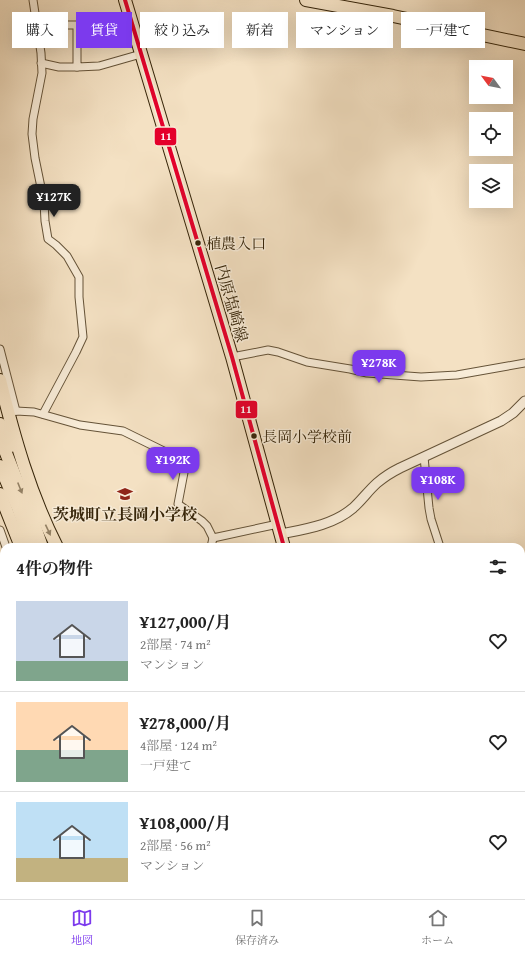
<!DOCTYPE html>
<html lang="ja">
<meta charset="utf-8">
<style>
body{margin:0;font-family:"Gentium Book Plus","Noto Serif JP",serif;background:#f6f6f6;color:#222;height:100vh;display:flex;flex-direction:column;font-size:15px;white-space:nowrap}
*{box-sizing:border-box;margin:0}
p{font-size:13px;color:#767676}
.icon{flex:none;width:22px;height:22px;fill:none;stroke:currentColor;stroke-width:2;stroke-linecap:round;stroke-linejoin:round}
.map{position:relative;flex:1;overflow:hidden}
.details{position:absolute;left:0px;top:543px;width:525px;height:356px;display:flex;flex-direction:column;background:#fff;border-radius:12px 12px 0 0;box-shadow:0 4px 16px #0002}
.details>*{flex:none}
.banner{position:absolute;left:12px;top:12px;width:501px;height:36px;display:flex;gap:8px}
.needle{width:26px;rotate:302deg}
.controls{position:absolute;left:469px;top:60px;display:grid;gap:8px}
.controls a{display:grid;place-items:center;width:44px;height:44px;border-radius:0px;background:#fff;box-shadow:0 4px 16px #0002;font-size:20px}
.price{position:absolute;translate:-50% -34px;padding:0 9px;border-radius:8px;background:#7c3aed;color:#fff;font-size:13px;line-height:26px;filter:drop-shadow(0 1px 2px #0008)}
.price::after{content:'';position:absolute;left:50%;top:24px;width:12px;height:9px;margin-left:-6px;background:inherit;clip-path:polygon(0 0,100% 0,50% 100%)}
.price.active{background:#222;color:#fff}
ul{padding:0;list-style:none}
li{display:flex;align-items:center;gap:12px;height:100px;padding:0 16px}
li+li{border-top:1px solid #e0e0e0}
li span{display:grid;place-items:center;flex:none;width:112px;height:80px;border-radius:0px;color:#555}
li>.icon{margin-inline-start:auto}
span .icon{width:48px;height:48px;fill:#fffc;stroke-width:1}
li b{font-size:17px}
h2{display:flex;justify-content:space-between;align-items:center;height:48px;padding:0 16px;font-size:17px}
.tag{padding:0 14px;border-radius:0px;background:#fff;box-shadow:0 4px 16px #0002;font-size:14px;line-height:36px}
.tag.active{background:#7c3aed;color:#fff}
.tabs{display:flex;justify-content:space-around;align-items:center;height:56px;border-top:1px solid #e0e0e0;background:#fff;font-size:11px;color:#767676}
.tabs a{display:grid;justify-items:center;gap:2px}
.tabs .active{color:#7c3aed}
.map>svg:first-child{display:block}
</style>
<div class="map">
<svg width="525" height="899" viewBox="0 0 525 899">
<rect width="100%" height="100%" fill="#f4e1c3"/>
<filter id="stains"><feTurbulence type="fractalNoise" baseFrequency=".005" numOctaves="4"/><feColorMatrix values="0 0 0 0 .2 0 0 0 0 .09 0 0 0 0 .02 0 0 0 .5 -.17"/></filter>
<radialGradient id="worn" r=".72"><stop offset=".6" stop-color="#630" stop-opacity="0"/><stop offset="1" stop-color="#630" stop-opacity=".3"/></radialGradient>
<path fill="#d4c1a3" stroke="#847256" d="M4,616V695L0,701V619Z"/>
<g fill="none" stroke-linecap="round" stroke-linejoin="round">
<g stroke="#655338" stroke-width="9">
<g id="minor">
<path d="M33,0L41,53L42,73L33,119L32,134L35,158L44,202L45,221L48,239L56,245L67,256L79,277V297L83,337L76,352L43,414"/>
<path d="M37,25H77V67L99,66L141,54"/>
<path d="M41,63L59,67H77"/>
<path d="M0,349L16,411"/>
<path d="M232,357L268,350L278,352L307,362L350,369L367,373L421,377L457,375L525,363"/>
<path d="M8,413L16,411L34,412L80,425L123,431L186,462L178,504L202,521L207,526L213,538L278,524"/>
<path d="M424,457L429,508L431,519L440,547"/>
<path d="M0,530L6,547"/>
<path d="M211,547L213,538"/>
<path d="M521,699H525"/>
<path d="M0,772L2,769H4"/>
<path d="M106,895V899"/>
<path d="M338,895L339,899"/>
<path d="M56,899V895"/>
</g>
</g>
<g stroke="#655338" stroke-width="11">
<g id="tertiary">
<path d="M281,534C306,529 333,525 353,508C362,500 368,491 377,483C384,477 392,472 400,468L501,421L513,413L525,401"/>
<path d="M299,895V899"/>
</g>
</g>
<g stroke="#352409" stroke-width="13">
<path id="secondary" d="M521,856L525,858"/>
</g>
<g stroke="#352409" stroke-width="14">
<g id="primary">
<path d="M125,0L232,357L284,547"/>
<path d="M306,0L393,16L525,44"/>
<path d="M0,380C14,437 30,494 57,547"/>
<path d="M0,424L11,446"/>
<path d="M0,438L33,521L42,547"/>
<path d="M0,783L4,785"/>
<path d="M230,895L232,899"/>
</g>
</g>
<g stroke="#352409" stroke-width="14">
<g id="trunk">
<path d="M0,466L18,508L32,547"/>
<path d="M0,494L21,547"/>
<path d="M65,895V899"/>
<path d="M82,895V899"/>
<path d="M99,899V895"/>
</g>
</g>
<use href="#minor" stroke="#f8ecd8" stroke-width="7"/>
<use href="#tertiary" stroke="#f8ecd8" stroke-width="9"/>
<use href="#secondary" stroke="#f8ecd8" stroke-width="11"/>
<use href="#primary" stroke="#f4e1c3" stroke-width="12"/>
<use href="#trunk" stroke="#f4e1c3" stroke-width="12"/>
<g stroke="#f8ecd8" stroke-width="7">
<path id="bus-1" d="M125,0L232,357L284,547"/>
</g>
<use href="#bus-1" stroke="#e4002b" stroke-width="4"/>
</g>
<defs><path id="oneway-solid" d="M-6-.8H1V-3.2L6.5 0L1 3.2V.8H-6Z"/></defs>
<g fill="#948266">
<use href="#oneway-solid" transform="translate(20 488) rotate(68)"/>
<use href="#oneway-solid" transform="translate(48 530) rotate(65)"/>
</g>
<defs>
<g id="school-bare" transform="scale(1.2)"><path d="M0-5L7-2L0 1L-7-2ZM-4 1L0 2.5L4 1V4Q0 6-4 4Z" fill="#8f2418" stroke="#f8ecd8" stroke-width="2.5" paint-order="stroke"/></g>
</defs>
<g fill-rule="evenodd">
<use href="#school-bare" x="125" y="494"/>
</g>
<g fill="#352409" stroke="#f8ecd8" stroke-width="1.5">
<circle cx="198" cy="243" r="3.5"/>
<circle cx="254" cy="436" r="3.5"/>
</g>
<g text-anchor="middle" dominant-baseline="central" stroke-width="3" stroke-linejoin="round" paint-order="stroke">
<g font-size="15" fill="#352409" stroke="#f8ecd8" text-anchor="start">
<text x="206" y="243">植農入口</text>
<text x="262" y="436">長岡小学校前</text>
</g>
<g font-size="16" fill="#352409" stroke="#f8ecd8">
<text transform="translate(232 303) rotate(74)">内原塩崎線</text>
</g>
<g font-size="16" font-weight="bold" fill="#352409" stroke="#f8ecd8">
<text x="125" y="514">茨城町立長岡小学校</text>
</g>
</g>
<g stroke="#f8ecd8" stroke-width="1.5">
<rect x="154" y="127" width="23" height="19" rx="4" fill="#e4002b"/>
<rect x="235" y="400" width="23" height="19" rx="4" fill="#e4002b"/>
</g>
<g font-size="11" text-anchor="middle" font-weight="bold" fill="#fff">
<text x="166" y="140">11</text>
<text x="246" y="413">11</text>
</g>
<rect width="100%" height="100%" filter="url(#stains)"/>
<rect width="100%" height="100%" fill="url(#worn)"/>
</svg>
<div class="controls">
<a><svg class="needle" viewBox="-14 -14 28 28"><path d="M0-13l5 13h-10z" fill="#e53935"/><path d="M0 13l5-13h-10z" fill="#767676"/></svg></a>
<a><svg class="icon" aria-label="locate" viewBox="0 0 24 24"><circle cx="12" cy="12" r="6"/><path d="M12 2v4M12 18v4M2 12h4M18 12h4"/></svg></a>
<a><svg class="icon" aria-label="layers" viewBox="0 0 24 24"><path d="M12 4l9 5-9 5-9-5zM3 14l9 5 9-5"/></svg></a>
</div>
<b class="price active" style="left:54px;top:218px">¥127K</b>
<b class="price" style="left:379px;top:384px">¥278K</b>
<b class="price" style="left:173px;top:481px">¥192K</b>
<b class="price" style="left:438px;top:501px">¥108K</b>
<div class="banner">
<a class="tag">購入</a>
<a class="tag active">賃貸</a>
<a class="tag">絞り込み</a>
<a class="tag">新着</a>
<a class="tag">マンション</a>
<a class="tag">一戸建て</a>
</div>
<section class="details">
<h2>4件の物件<svg class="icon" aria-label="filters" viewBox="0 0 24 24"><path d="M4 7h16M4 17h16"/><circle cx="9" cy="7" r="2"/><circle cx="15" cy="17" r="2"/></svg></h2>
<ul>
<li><span style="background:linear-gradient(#c9d6e8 75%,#7fa58c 0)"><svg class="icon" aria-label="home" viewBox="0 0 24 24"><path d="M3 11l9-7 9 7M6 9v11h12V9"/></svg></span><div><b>¥127,000/月</b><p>2部屋 · 74 m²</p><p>マンション</p></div><svg class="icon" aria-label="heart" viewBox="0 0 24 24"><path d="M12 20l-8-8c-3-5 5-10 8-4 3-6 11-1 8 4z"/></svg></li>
<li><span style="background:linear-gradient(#ffd9b3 60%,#7fa58c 0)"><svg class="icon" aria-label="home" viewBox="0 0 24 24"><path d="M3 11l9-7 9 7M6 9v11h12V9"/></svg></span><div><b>¥278,000/月</b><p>4部屋 · 124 m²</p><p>一戸建て</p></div><svg class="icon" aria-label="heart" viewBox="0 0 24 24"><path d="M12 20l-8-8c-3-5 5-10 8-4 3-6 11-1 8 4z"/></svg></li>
<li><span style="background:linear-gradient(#bfe0f5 70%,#c2b280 0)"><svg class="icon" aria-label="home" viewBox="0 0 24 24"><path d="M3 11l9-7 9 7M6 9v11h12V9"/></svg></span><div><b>¥108,000/月</b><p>2部屋 · 56 m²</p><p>マンション</p></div><svg class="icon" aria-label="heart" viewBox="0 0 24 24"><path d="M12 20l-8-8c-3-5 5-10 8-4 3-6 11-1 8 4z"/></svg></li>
</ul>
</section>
</div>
<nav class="tabs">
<a class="active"><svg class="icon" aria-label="map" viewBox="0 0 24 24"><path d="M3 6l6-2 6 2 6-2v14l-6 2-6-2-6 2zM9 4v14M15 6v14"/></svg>地図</a>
<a><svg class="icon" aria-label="saved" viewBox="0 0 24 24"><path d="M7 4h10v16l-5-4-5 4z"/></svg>保存済み</a>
<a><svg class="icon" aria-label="home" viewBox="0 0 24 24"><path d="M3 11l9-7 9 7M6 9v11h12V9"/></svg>ホーム</a>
</nav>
